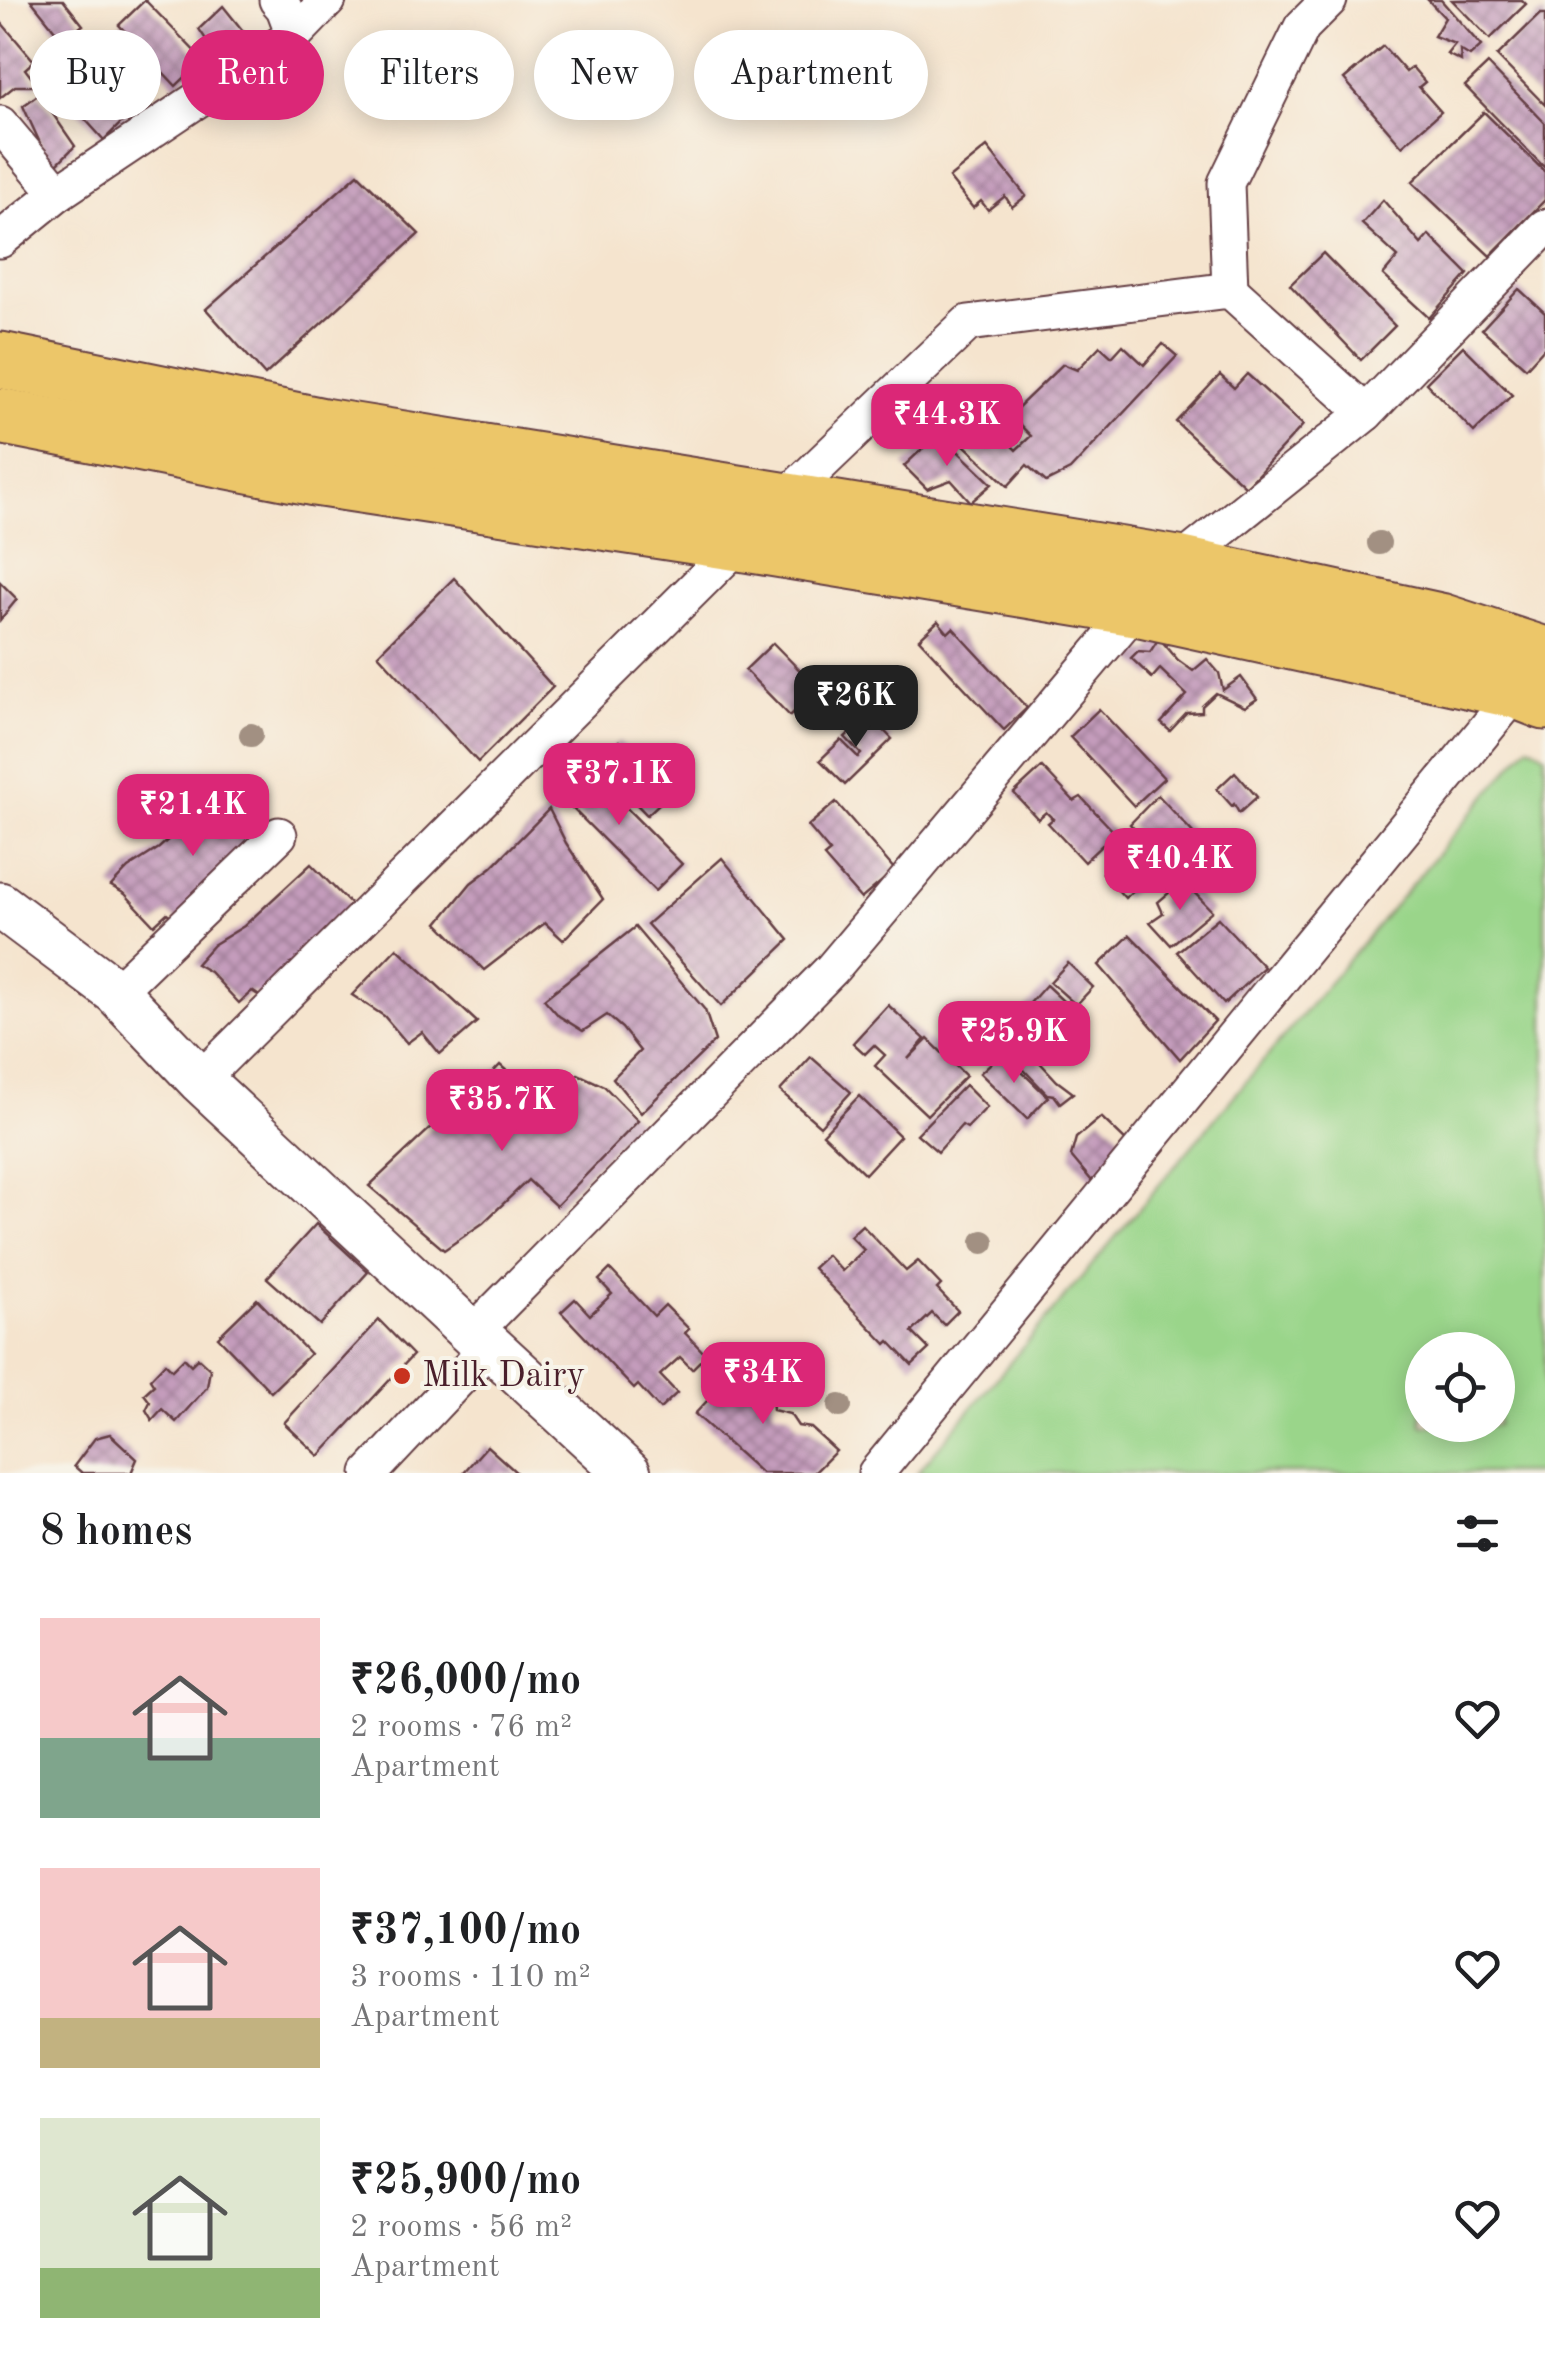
<!DOCTYPE html>
<meta charset="utf-8">
<style>
body{margin:0;font-family:"Old Standard TT",serif;background:#f6f6f6;color:#202124;height:100vh;display:flex;flex-direction:column;font-size:38px;white-space:nowrap}
*{box-sizing:border-box;margin:0}
p{font-size:32px;color:#757577}
.icon{flex:none;width:55px;height:55px;fill:none;stroke:currentColor;stroke-width:2;stroke-linecap:round;stroke-linejoin:round}
.map{position:relative;height:1473px;overflow:hidden}
.sheet{display:flex;flex-direction:column;background:#fff;flex:1}
.sheet>*{flex:none}
.top-card{position:absolute;left:30px;top:30px;width:1000px;height:90px;display:flex;gap:20px}
.fabs{position:absolute;left:1405px;top:1332px;display:grid;gap:20px}
.fabs a{display:grid;place-items:center;width:110px;height:110px;border-radius:50%;background:#fff;box-shadow:0 5px 25px #0003;font-size:50px}
.price{position:absolute;translate:-50% -85px;padding:0 22px;border-radius:20px;background:#db2777;color:#fff;font-size:32px;line-height:65px;filter:drop-shadow(0 2px 5px #0008)}
.price::after{content:'';position:absolute;left:50%;top:60px;width:30px;height:22px;margin-left:-15px;background:inherit;clip-path:polygon(0 0,100% 0,50% 100%)}
.price.selected{background:#222;color:#fff}
ul{padding:0;list-style:none}
li{display:flex;align-items:center;gap:30px;height:250px;padding:0 40px}
li span{display:grid;place-items:center;flex:none;width:280px;height:200px;border-radius:0px;color:#555}
li>.icon{margin-inline-start:auto}
span .icon{width:120px;height:120px;fill:#fffc;stroke-width:1}
li b{font-size:42px}
h2{display:flex;justify-content:space-between;align-items:center;height:120px;padding:0 40px;font-size:42px}
.chip{padding:0 35px;border-radius:45px;background:#fff;box-shadow:0 5px 25px #0003;font-size:35px;line-height:90px}
.chip.selected{background:#db2777;color:#fff}
.map>svg:first-child{display:block}
</style>
<div class="map">
<svg width="1545" height="1473" viewBox="0 0 1545 1473">
<defs>
<pattern id="building-cross-hatch" width="8" height="8" patternUnits="userSpaceOnUse" patternTransform="scale(2.5)"><rect width="8" height="8" fill="#c49cbc"/><path d="M0 0l8 8M0 8l8-8" fill="none" stroke="#a17f99"/></pattern>
</defs>
<rect width="100%" height="100%" fill="#f7f3e8"/>
<filter id="ink" filterUnits="userSpaceOnUse"><feTurbulence type="fractalNoise" baseFrequency=".01" numOctaves="2"/><feDisplacementMap in="SourceGraphic" scale="20" xChannelSelector="R" yChannelSelector="G"/><feConvolveMatrix kernelMatrix="1 2 1 2 8 2 1 2 1" color-interpolation-filters="sRGB"/></filter>
<filter id="wash" filterUnits="userSpaceOnUse"><feTurbulence type="fractalNoise" baseFrequency=".0048" numOctaves="4" result="noise"/><feDisplacementMap in="SourceGraphic" scale="40" xChannelSelector="R" yChannelSelector="G"/><feGaussianBlur stdDeviation="2.25" result="paint"/><feColorMatrix in="noise" values="0 0 0 0 0 0 0 0 0 0 0 0 0 0 0 0 0 1.4 0 .05"/><feComposite in="paint" operator="in"/></filter>
<g filter="url(#wash)">
<rect width="100%" height="100%" fill="#f5e4ce"/>
<path fill="#9ad58a" stroke="#727a5a" stroke-width="2.5" fill-rule="evenodd" d="M1529,745L1545,754V1473H917ZM1422,1350H1498V1425H1422Z"/>
<g id="blocks">
<g fill="url(#building-cross-hatch)">
<path d="M31,0H63L83,25L63,40Z"/>
<path d="M145,0L203,60L176,86L119,25Z"/>
<path d="M1428,0H1441L1481,46L1470,56L1460,50L1461,61L1447,54L1455,44L1434,36L1445,18Z"/>
<path d="M1452,0H1522L1526,4L1490,39Z"/>
<path d="M223,6L243,31L217,56L199,29Z"/>
<path d="M1540,14H1545V105L1497,56Z"/>
<path d="M0,21L34,61L25,69L38,86H15L0,98Z"/>
<path d="M108,39L120,55L130,46L152,69L141,77L154,90L104,140L55,86Z"/>
<path d="M1383,46L1406,72L1412,67L1425,82L1419,87L1441,112L1402,146L1344,79Z"/>
<path d="M1488,64L1545,123V168L1465,86Z"/>
<path d="M39,94L75,146L52,169L23,106Z"/>
<path d="M1484,112L1545,172V200L1490,256L1412,182Z"/>
<path d="M987,147L1026,196L1012,207L1005,196L988,210L981,201L973,208L949,178Z"/>
<path d="M358,174L419,234L265,375L206,309Z"/>
<path d="M1383,200L1421,244L1429,235L1468,274L1429,318L1383,275L1398,257L1362,224Z"/>
<path d="M1323,253L1395,326L1361,360L1290,285Z"/>
<path d="M1519,289L1545,313V347L1526,368L1482,329Z"/>
<path d="M1163,344L1177,356L1070,470L1046,482L1027,465L1008,486L949,431L973,407L1016,450L1031,436L1010,415L1063,364L1077,370L1100,346L1112,357L1123,345L1144,365Z"/>
<path d="M1463,346L1512,395L1474,432L1426,383Z"/>
<path d="M1247,374L1303,425L1246,487L1176,422L1220,375L1234,388Z"/>
<path d="M939,433L992,484L971,502L951,480L927,489L904,466Z"/>
<path d="M454,578L553,687L478,762L378,654Z"/>
<path d="M0,582L17,599L0,620Z"/>
<path d="M938,621L948,633L953,628L1027,708L1004,730L919,639Z"/>
<path d="M1159,638L1178,660L1193,671L1207,659L1219,673L1223,690L1241,677L1257,699L1245,707L1216,693L1202,706V712L1187,713L1170,731L1161,723L1187,695L1160,669L1152,678L1131,658L1138,651L1150,652Z"/>
<path d="M773,643L821,692L798,716L795,711L790,716L745,670Z"/>
<path d="M1099,709L1164,778L1134,806L1070,737Z"/>
<path d="M869,715L892,739L845,785L820,760L841,740L858,757L861,754L845,737Z"/>
<path d="M619,741L670,794L647,815L596,763Z"/>
<path d="M584,765L682,864L655,891L557,793Z"/>
<path d="M1042,767L1074,801L1081,797L1115,833L1084,862L1048,823L1053,819L1046,812L1038,819L1014,793Z"/>
<path d="M1235,772L1257,797L1239,813L1234,804L1232,806L1217,789Z"/>
<path d="M226,787L270,831L178,921L167,913L154,925L125,894L111,886L128,868L159,848Z"/>
<path d="M1158,795L1195,835L1125,898L1103,873L1143,839L1130,824Z"/>
<path d="M836,802L895,870L861,899L824,857L830,852L808,826Z"/>
<path d="M549,809L566,843L603,899L563,940L545,923L484,970L438,923L471,883L492,867Z"/>
<path d="M722,858L789,940L721,1006L647,924Z"/>
<path d="M311,864L355,909L264,999L252,991L239,1003L210,972L196,964L213,945L244,926Z"/>
<path d="M1183,881L1212,911L1171,945L1150,922L1163,913L1158,902Z"/>
<path d="M1218,918L1264,967L1224,1004L1177,952Z"/>
<path d="M635,927L705,1010L715,1041L641,1113L613,1078L640,1051L622,1028L607,1015L583,1031L559,1016L544,999Z"/>
<path d="M1130,935L1215,1021L1180,1059L1099,965Z"/>
<path d="M397,948L477,1022L440,1054L422,1032L407,1043L384,1016L352,995Z"/>
<path d="M1068,963L1093,987L1076,1005L1050,982Z"/>
<path d="M1046,985L1077,1014L1046,1047L1016,1019Z"/>
<path d="M888,1005L925,1039L908,1059L928,1039L966,1076L927,1115L875,1066L885,1055L874,1045L865,1054L853,1043Z"/>
<path d="M1022,1043L1057,1081L1073,1093L1060,1103L1054,1095L1047,1094L1010,1055Z"/>
<path d="M1002,1053L1048,1097L1027,1119L980,1073Z"/>
<path d="M811,1057L851,1092L820,1126L780,1091Z"/>
<path d="M500,1065L546,1106L578,1074L604,1086L638,1121L556,1206L528,1180L483,1223L444,1250L369,1186L440,1119L444,1124Z"/>
<path d="M965,1085L987,1107L967,1128L962,1125L938,1152L917,1134Z"/>
<path d="M859,1096L900,1136L865,1174L823,1134Z"/>
<path d="M1101,1117L1128,1143L1092,1181L1071,1156L1076,1138Z"/>
<path d="M316,1224L368,1272L320,1325L267,1278Z"/>
<path d="M862,1225L906,1271L918,1261L941,1285L937,1289L958,1311L944,1325L932,1313L912,1332L929,1349L912,1365L889,1341L886,1344L813,1268L827,1255L842,1271L864,1250L850,1236Z"/>
<path d="M610,1269L654,1316L665,1305L689,1329L685,1333L706,1355L692,1369L680,1357L660,1375L677,1393L660,1409L638,1385L634,1389L561,1312L575,1299L590,1315L612,1294L599,1280Z"/>
<path d="M257,1299L310,1354L271,1392L218,1337Z"/>
<path d="M379,1320L413,1355L319,1456L284,1423Z"/>
<path d="M184,1358L191,1365L198,1358L210,1369L207,1387L176,1422L162,1409L152,1420L146,1410L150,1402L144,1394L154,1385L150,1379L165,1363L172,1370Z"/>
<path d="M757,1359L771,1378L773,1410L790,1414L798,1426L811,1428L836,1451L814,1473H761L695,1414L731,1375L739,1380Z"/>
<path d="M110,1434L137,1459L131,1473H82L74,1466L95,1438Z"/>
<path d="M487,1446L517,1473H463Z"/>
</g>
</g>
</g>
<g filter="url(#ink)">
<use href="#blocks" fill-opacity="0" stroke="#643d43" stroke-width="2.5"/>
<g fill="none" stroke-linecap="round" stroke-linejoin="round">
<g stroke="#643d43" stroke-width="39">
<g id="minor">
<path d="M277,0L284,8L294,35"/>
<path d="M0,124L58,193"/>
<path d="M0,240L58,193L294,35L328,0"/>
<path d="M1230,290L1226,183L1302,27L1329,0"/>
<path d="M116,992L279,835"/>
<path d="M200,1080L783,500L968,323L1230,290L1366,413"/>
<path d="M472,1334L832,969L1136,608L1178,564L1366,413L1545,227"/>
<path d="M370,1473L490,1346"/>
<path d="M876,1473L1517,691"/>
</g>
</g>
<g stroke="#643d43" stroke-width="49">
<path id="tertiary" d="M0,905L116,992L200,1080L472,1334L490,1346L628,1473"/>
</g>
<g stroke="#643d43" stroke-width="59">
<g id="primary">
<path d="M0,360L323,426L1178,564L1440,621L1545,655"/>
<path d="M0,416L315,478L740,543L1136,608L1517,691L1545,702"/>
</g>
</g>
<use href="#minor" stroke="#fff" stroke-width="35"/>
<use href="#tertiary" stroke="#fff" stroke-width="45"/>
<use href="#primary" stroke="#ecc669" stroke-width="55"/>
</g>
<g fill="#a29082">
<circle cx="1379" cy="543" r="12"/>
<circle cx="251" cy="735" r="12"/>
<circle cx="983" cy="1242" r="12"/>
<circle cx="840" cy="1406" r="12"/>
</g>
</g>
<circle fill="#c8321e" stroke="#f7f3e8" stroke-width="4" cx="402" cy="1376" r="10"/>
<g text-anchor="middle" dominant-baseline="central" stroke-width="8" stroke-linejoin="round" paint-order="stroke">
<g font-size="35" fill="#4a1f2b" stroke="#f7f3e8" text-anchor="start">
<text x="422" y="1376">Milk Dairy</text>
</g>
</g>
</svg>
<div class="fabs">
<a><svg class="icon" aria-label="locate" viewBox="0 0 24 24"><circle cx="12" cy="12" r="6"/><path d="M12 2v4M12 18v4M2 12h4M18 12h4"/></svg></a>
</div>
<b class="price" style="left:947px;top:469px">₹44.3K</b>
<b class="price selected" style="left:856px;top:750px">₹26K</b>
<b class="price" style="left:619px;top:828px">₹37.1K</b>
<b class="price" style="left:193px;top:859px">₹21.4K</b>
<b class="price" style="left:1180px;top:913px">₹40.4K</b>
<b class="price" style="left:1014px;top:1086px">₹25.9K</b>
<b class="price" style="left:502px;top:1154px">₹35.7K</b>
<b class="price" style="left:763px;top:1427px">₹34K</b>
<div class="top-card">
<a class="chip">Buy</a>
<a class="chip selected">Rent</a>
<a class="chip">Filters</a>
<a class="chip">New</a>
<a class="chip">Apartment</a>
</div>
</div>
<section class="sheet">
<h2>8 homes<svg class="icon" aria-label="filters" viewBox="0 0 24 24"><path d="M4 7h16M4 17h16"/><circle cx="9" cy="7" r="2"/><circle cx="15" cy="17" r="2"/></svg></h2>
<ul>
<li><span style="background:linear-gradient(#f6c9c9 60%,#7fa58c 0)"><svg class="icon" aria-label="home" viewBox="0 0 24 24"><path d="M3 11l9-7 9 7M6 9v11h12V9"/></svg></span><div><b>₹26,000/mo</b><p>2 rooms · 76 m²</p><p>Apartment</p></div><svg class="icon" aria-label="heart" viewBox="0 0 24 24"><path d="M12 20l-8-8c-3-5 5-10 8-4 3-6 11-1 8 4z"/></svg></li>
<li><span style="background:linear-gradient(#f6c9c9 75%,#c2b280 0)"><svg class="icon" aria-label="home" viewBox="0 0 24 24"><path d="M3 11l9-7 9 7M6 9v11h12V9"/></svg></span><div><b>₹37,100/mo</b><p>3 rooms · 110 m²</p><p>Apartment</p></div><svg class="icon" aria-label="heart" viewBox="0 0 24 24"><path d="M12 20l-8-8c-3-5 5-10 8-4 3-6 11-1 8 4z"/></svg></li>
<li><span style="background:linear-gradient(#dfe7d0 75%,#8fb573 0)"><svg class="icon" aria-label="home" viewBox="0 0 24 24"><path d="M3 11l9-7 9 7M6 9v11h12V9"/></svg></span><div><b>₹25,900/mo</b><p>2 rooms · 56 m²</p><p>Apartment</p></div><svg class="icon" aria-label="heart" viewBox="0 0 24 24"><path d="M12 20l-8-8c-3-5 5-10 8-4 3-6 11-1 8 4z"/></svg></li>
</ul>
</section>
